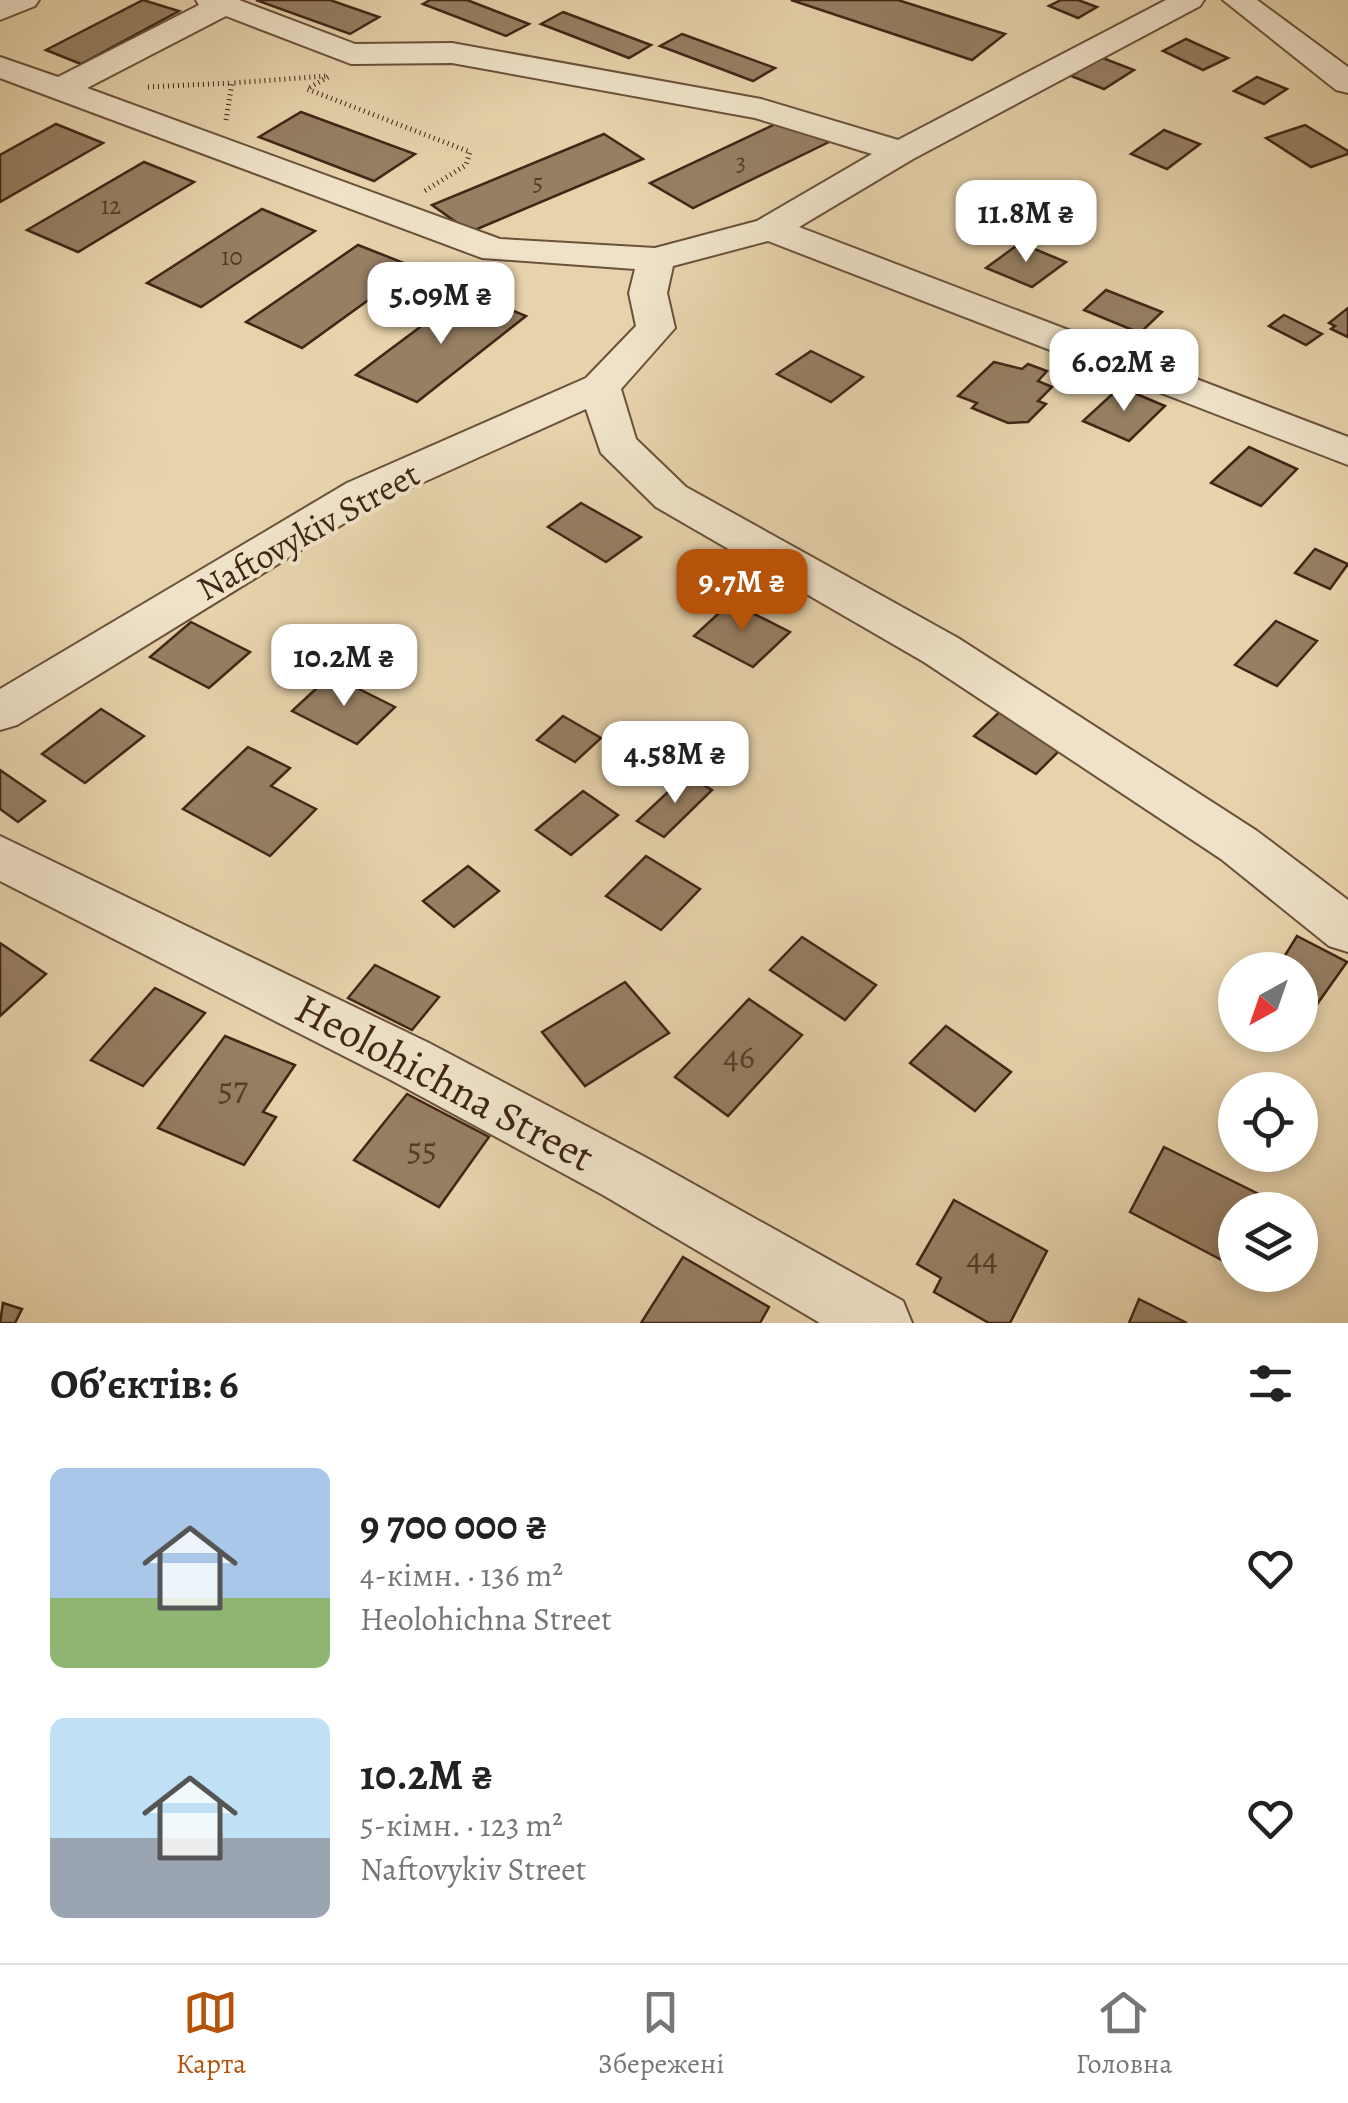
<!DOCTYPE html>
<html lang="uk">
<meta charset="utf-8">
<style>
body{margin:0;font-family:Alegreya,serif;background:#f6f6f6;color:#222;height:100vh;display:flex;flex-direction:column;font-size:38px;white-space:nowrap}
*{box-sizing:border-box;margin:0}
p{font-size:32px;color:#767676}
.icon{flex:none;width:55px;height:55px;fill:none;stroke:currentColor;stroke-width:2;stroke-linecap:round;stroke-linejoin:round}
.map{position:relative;height:1323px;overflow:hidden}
.side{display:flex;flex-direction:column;background:#fff;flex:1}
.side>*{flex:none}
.needle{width:65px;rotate:220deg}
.controls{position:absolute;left:1218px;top:952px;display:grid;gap:20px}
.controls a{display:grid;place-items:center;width:100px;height:100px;border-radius:50%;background:#fff;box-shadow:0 5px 15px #0003;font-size:50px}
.price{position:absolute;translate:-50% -85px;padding:0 22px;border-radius:20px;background:#fff;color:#222;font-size:32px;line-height:65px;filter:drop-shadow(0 2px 5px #0008)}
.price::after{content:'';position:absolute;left:50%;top:60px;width:30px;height:22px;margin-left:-15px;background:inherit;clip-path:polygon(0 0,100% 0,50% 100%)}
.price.current{background:#b45309;color:#fff}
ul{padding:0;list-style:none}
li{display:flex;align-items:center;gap:30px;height:250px;padding:0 50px}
li span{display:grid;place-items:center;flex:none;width:280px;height:200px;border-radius:15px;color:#555}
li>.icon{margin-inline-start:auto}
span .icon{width:120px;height:120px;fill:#fffc;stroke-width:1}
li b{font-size:42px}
h2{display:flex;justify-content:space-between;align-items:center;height:120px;padding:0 50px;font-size:42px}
.dock{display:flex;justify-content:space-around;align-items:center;height:140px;border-top:2px solid #e0e0e0;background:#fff;font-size:28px;color:#767676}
.dock a{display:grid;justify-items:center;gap:5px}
.dock .current{color:#b45309}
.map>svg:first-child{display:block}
</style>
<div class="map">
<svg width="1348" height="1323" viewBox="0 0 1348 1323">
<rect width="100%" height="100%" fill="#e6d2ab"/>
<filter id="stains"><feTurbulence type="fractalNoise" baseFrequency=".002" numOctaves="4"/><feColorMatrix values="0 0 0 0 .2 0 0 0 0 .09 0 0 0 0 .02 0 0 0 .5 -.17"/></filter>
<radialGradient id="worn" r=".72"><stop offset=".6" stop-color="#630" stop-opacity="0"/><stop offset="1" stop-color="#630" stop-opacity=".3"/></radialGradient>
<g fill="#967f63" stroke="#402615" stroke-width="2.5">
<path d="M143,0L179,11L81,64L46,50Z"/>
<path d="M256,0H330L379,17L350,34Z"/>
<path d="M430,0H467L529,24L506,36L423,4Z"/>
<path d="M791,0H898L1005,34L972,60Z"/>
<path d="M1061,0H1078L1097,7L1078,18L1049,6Z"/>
<path d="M563,12L651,45L629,58L541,24Z"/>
<path d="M682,34L775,68L753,81L660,46Z"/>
<path d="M1186,39L1228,58L1203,70L1163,51Z"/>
<path d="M1100,57L1134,70L1104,89L1071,76Z"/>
<path d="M1257,77L1287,89L1264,104L1234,91Z"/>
<path d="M301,112L415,154L374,181L259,137Z"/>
<path d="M786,119L829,142L693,208L650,183Z"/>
<path d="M56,124L103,143L0,202V155Z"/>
<path d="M1305,125L1348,151V154L1311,167L1266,138Z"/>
<path d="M1164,130L1200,144L1167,169L1131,154Z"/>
<path d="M604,134L643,159L470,232L432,205Z"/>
<path d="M144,162L194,182L78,252L27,230Z"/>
<path d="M262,209L315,231L201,307L147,283Z"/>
<path d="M1020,243L1066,262L1032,287L986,268Z"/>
<path d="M358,245L414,267L302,348L246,322Z"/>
<path d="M1106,290L1162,312L1140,333L1084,310Z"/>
<path d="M467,292L526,316L417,402L356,375Z"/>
<path d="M1348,308V337L1331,329L1335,326L1329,323Z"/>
<path d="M1284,315L1322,334L1306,345L1269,326Z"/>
<path d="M811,351L863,377L831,402L777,374Z"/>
<path d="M994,362L1022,369L1028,364L1047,371L1038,381L1052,387L1038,401L1046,404L1028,422L1008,423L972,408L977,403L958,396Z"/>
<path d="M1120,387L1165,406L1129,441L1083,421Z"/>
<path d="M1249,447L1297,469L1261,506L1211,483Z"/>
<path d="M581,503L641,537L606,562L548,527Z"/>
<path d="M1315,549L1348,564L1330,589L1295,573Z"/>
<path d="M731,602L790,632L753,667L694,636Z"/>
<path d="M1276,621L1317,641L1277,686L1235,665Z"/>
<path d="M191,622L250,652L209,688L150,657Z"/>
<path d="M331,675L395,707L357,744L292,711Z"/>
<path d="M1007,705L1069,741L1036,774L974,736Z"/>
<path d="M101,709L144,736L85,783L42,754Z"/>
<path d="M563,716L601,738L575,762L537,740Z"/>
<path d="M248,747L290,768L271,786L316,809L270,856L183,809Z"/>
<path d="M0,770L45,801L18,822L0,809Z"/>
<path d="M686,775L712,790L664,837L637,821Z"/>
<path d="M583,791L618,815L571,855L536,830Z"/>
<path d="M646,856L700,889L661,930L606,896Z"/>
<path d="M468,866L499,891L454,927L423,901Z"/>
<path d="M1297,936L1347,962L1308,1017L1300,1012V970H1276Z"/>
<path d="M802,937L876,985L845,1020L770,970Z"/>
<path d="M0,943L46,974L0,1016Z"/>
<path d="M375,965L439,997L412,1030L348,998Z"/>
<path d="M625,982L669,1033L585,1086L542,1032Z"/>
<path d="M155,988L205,1013L143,1086L91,1060Z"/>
<path d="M749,999L802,1035L728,1116L675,1077Z"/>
<path d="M946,1026L1011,1072L975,1111L910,1063Z"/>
<path d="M225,1036L295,1065L263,1112L276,1117L244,1165L158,1128Z"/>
<path d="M407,1094L489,1137L439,1207L354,1160Z"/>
<path d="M1164,1147L1281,1205L1279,1210H1235V1267L1130,1212Z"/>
<path d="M954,1200L1047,1251L1010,1323H989L934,1292L941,1278L917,1264Z"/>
<path d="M683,1257L769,1307L760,1323H641Z"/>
<path d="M1139,1299L1187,1323H1129Z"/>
<path d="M3,1303L22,1309L15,1323H0Z"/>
</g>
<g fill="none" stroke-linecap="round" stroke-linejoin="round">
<g stroke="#6a513a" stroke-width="4">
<g id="minor">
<path d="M0,0H39L35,6L0,20Z"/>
<path d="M196,0H239L355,44L452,43L761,99L898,140L1166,0H1204L1200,6L913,159L799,227L1348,437V465L768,241L673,266L667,293L675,328L621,389L636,439L686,487L958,638L1257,831L1348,900V952L1329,946L1221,859L924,662L656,507L601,453L586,409L377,503L17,725L0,730V689L347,483L586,378L636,326L629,293L635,269L482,258L0,78V57L58,77L199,5ZM226,16L351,64L452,63L755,118L872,154L757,221L655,248L500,239L87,88Z"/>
<path d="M1223,0H1257L1348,67V93L1336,90Z"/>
<path d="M0,836L429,1043L645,1157L903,1301L912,1323H820L603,1195L389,1079L0,881Z"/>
</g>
</g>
<g stroke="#402615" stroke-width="5" stroke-dasharray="1 4" stroke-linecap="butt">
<path d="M328,77L307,89L470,152L466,165L423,192"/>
<path d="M148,87L232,83"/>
<path d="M226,120L232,83L327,76"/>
</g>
<use href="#minor" fill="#efe2c8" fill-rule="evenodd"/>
</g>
<g text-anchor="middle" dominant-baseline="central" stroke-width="8" stroke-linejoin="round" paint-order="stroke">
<g font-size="25" fill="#563c28">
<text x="741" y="162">3</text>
<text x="538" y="182">5</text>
<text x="111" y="206">12</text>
<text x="232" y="257">10</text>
</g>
<g font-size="35" fill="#402615" stroke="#efe2c8">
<text transform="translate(308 531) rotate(-29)">Naftovykiv Street</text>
</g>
<g font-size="35" fill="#563c28">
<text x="739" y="1056">46</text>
<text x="233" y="1088">57</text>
<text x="422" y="1148">55</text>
<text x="982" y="1258">44</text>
</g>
<g font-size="42" fill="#402615" stroke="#efe2c8">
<text transform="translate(445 1082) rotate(28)">Heolohichna Street</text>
</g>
</g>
<rect width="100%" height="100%" filter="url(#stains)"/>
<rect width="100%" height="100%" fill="url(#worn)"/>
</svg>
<div class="controls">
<a><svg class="needle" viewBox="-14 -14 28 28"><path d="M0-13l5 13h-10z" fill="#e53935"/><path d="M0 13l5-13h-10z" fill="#767676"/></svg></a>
<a><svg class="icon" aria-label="locate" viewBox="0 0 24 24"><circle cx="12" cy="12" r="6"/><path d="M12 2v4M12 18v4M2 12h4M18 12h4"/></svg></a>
<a><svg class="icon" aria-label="layers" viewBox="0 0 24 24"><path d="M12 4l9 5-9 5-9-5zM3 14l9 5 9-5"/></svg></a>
</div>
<b class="price" style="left:1026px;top:265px">11.8M ₴</b>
<b class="price" style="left:441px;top:347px">5.09M ₴</b>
<b class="price" style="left:1124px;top:414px">6.02M ₴</b>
<b class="price current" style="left:742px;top:634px">9.7M ₴</b>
<b class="price" style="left:344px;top:709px">10.2M ₴</b>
<b class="price" style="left:675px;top:806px">4.58M ₴</b>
</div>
<section class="side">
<h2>Об’єктів: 6<svg class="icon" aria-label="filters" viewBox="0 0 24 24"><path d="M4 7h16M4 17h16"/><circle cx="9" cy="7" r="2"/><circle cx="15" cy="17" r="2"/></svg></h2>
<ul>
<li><span style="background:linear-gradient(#a9c7e8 65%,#8fb573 0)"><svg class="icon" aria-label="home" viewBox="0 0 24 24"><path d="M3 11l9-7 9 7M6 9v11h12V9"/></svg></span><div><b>9 700 000 ₴</b><p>4-кімн. · 136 m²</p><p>Heolohichna Street</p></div><svg class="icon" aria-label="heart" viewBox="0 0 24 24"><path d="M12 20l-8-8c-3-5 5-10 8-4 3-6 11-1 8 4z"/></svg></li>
<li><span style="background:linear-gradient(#bfe0f5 60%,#9aa5b1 0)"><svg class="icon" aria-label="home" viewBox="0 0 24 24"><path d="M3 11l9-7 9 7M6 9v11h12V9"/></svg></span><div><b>10.2M ₴</b><p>5-кімн. · 123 m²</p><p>Naftovykiv Street</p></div><svg class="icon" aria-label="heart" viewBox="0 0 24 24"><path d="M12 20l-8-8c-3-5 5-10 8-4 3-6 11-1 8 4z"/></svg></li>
</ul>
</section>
<nav class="dock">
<a class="current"><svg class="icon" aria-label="map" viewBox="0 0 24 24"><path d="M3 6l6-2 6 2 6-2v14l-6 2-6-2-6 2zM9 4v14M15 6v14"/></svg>Карта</a>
<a><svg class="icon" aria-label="saved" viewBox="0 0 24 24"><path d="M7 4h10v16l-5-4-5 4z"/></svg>Збережені</a>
<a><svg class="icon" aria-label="home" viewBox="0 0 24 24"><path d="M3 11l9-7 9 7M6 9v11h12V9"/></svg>Головна</a>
</nav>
